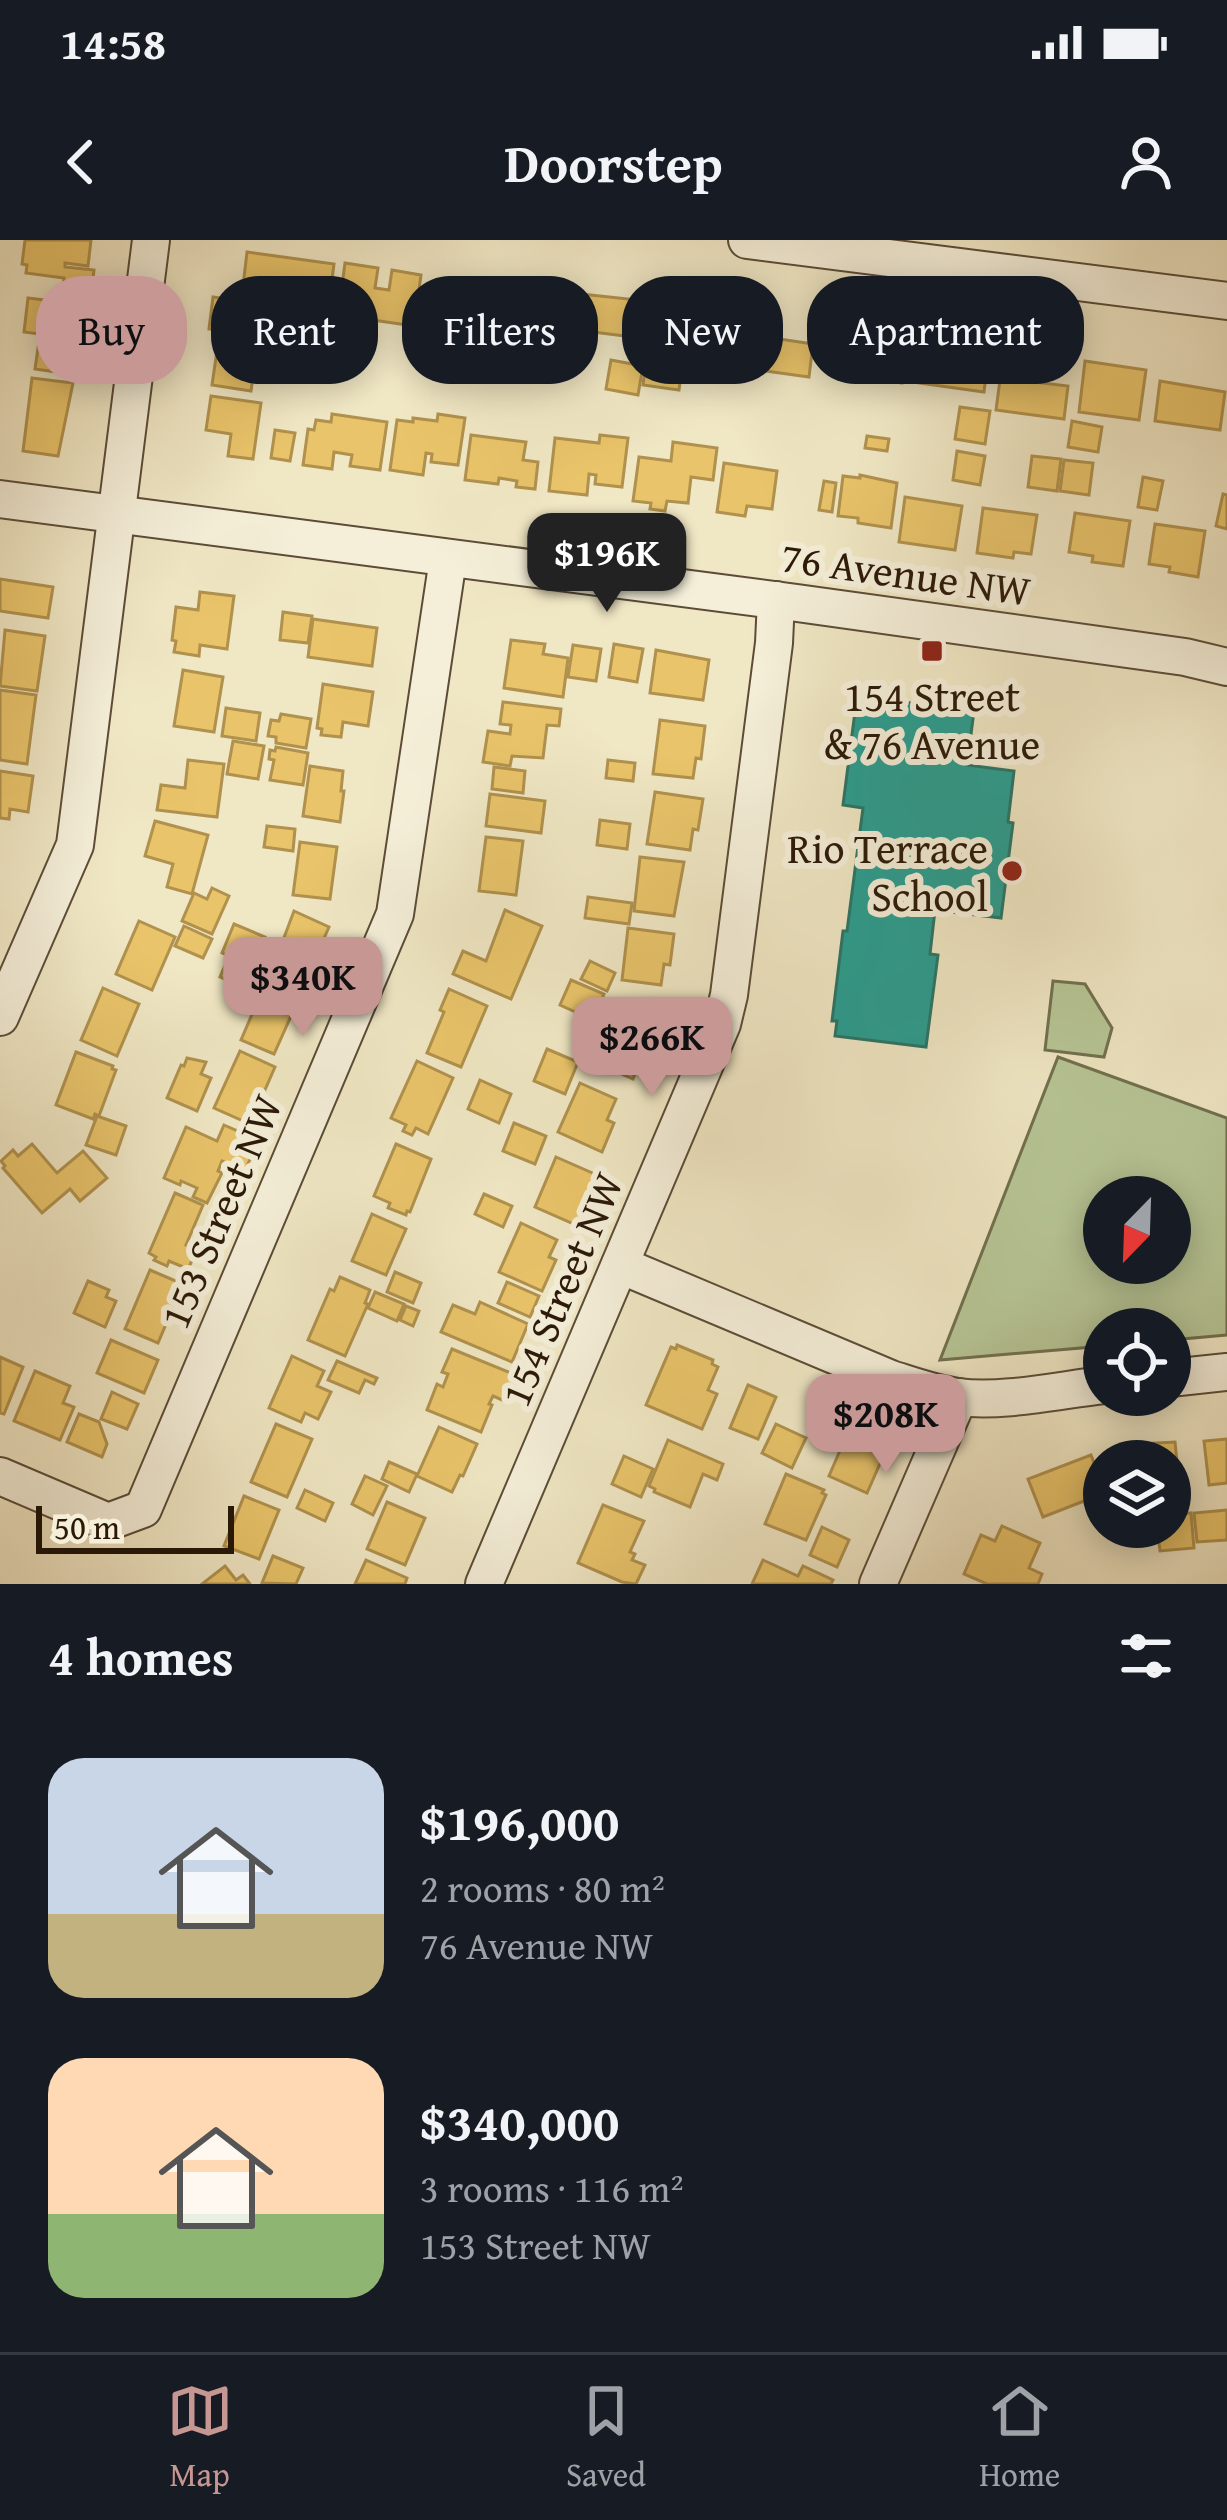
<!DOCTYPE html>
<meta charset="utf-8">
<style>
body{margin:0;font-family:"Gentium Book Plus",serif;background:#242831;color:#f1f3f6;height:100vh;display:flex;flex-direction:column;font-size:45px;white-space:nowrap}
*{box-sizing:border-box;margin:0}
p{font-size:39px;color:#9ea1a6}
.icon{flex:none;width:66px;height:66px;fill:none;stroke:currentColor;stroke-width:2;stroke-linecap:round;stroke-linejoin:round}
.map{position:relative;height:1344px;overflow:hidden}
.details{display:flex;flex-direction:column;background:#171b24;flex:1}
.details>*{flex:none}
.guide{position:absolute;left:36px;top:36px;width:1155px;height:108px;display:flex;gap:24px}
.needle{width:78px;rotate:203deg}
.tools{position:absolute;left:1083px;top:936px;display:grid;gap:24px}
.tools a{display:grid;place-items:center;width:108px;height:108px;border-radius:50%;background:#171b24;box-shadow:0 6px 30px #0003;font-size:60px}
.scale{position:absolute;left:36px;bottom:30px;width:198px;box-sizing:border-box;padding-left:12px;border:6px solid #2b1908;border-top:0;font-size:33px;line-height:42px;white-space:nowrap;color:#2b1908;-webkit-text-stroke:9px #f5efd9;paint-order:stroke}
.price{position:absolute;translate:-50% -102px;padding:0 27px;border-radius:24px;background:#c59692;color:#111;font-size:39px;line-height:78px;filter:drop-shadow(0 3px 6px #0008)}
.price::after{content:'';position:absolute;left:50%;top:72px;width:36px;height:27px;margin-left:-18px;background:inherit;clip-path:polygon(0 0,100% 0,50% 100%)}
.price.active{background:#222;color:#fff}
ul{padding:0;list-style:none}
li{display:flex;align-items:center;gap:36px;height:300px;padding:0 48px}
li span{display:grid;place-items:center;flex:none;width:336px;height:240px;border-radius:36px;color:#555}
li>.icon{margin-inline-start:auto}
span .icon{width:144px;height:144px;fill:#fffc;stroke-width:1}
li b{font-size:51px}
h2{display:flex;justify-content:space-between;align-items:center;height:144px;padding:0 48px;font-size:51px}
.tag{padding:0 42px;border-radius:48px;background:#171b24;box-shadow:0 6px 30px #0003;font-size:42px;line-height:108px}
.tag.active{background:#c59692;color:#111}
.status{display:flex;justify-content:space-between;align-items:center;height:84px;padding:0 60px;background:#171b24;direction:ltr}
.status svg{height:33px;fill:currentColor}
header{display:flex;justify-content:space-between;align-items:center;height:156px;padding:0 48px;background:#171b24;font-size:54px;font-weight:600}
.menu{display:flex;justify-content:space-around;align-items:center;height:168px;border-top:3px solid #363941;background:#171b24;font-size:33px;color:#9ea1a6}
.menu a{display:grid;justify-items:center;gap:6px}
.menu .active{color:#c59692}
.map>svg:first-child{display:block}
</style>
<div class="status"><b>14:58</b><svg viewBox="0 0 49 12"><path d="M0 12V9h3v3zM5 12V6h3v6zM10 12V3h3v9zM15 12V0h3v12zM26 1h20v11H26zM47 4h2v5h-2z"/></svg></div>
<header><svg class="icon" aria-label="back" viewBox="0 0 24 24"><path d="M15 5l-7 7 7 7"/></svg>Doorstep<svg class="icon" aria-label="person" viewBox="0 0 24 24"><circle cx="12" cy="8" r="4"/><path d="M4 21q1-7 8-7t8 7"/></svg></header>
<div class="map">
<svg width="1227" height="1344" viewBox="0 0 1227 1344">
<rect width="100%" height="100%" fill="#f0e7c4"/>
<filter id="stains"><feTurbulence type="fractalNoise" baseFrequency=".00167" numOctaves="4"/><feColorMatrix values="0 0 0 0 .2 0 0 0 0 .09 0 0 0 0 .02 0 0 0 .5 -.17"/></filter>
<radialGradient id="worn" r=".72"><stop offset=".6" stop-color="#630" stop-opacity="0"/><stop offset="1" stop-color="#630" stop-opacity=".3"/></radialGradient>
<g fill="#b7c696" stroke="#71704f" stroke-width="3" fill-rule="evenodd">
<path d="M1053,741L1085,744L1112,788L1104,817L1045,810Z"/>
<path d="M1058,817L1227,878V1095L1170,1100V1089H1104V1106L940,1120ZM1104,957H1170V1023H1104Z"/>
</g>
<g fill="#e9c46a" stroke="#b0914d" stroke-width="3">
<path d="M25,0H91L88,26L65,23V27L94,30L91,55L62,51L64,38L26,33L27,25L22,24Z"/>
<path d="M247,12L334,24L329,63L301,59L302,54L243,46Z"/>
<path d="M345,23L378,28L375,48L389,50L392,30L421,35L414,86L338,75Z"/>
<path d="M501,43L571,55L566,93L496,85Z"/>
<path d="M434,49L490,55L486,96L430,90Z"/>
<path d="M581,54L638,60L633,97L577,90Z"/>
<path d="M213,57L249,62L245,95L252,96L248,121L255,122L251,151L212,145L220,90L209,89Z"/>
<path d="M28,58L79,64L70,134L35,129L40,94L24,92Z"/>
<path d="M673,66L731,75L725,115L710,113L708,125L689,122L691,111L666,108Z"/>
<path d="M743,75L776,79L773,98L813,104L809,137L736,127Z"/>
<path d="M848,91L881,95V100L907,104L902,143L843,135Z"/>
<path d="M925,98L966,103L965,108L989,111L984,152L919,143Z"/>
<path d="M1004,110L1038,114L1034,142L1068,146L1064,179L996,170Z"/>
<path d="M647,114L683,119L679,150L643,145Z"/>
<path d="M611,120L643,126L638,155L606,149Z"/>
<path d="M1085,121L1146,130L1139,180L1079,172Z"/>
<path d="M32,138L73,143L58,216L23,211Z"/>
<path d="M1160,141L1225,152L1220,190L1155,181Z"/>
<path d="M211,156L261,163L253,219L228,216L231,194L206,190Z"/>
<path d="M960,167L990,171L985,204L955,199Z"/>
<path d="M332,174L387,182L380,230L350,226L352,215L334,212L332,229L303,225L308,189L314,190L316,180L331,182Z"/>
<path d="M438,174L465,178L458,225L431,222L432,214L426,213L423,235L390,230L397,180L413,182V178L437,181Z"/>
<path d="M1072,181L1102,187L1098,212L1068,207Z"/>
<path d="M275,190L295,193L290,221L271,218Z"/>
<path d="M471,195L526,202L523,220L538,222L535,249L516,247L517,241L499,238L498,244L465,240Z"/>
<path d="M600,195L628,198L622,247L595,244L596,235L589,234L587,255L549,251L555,198L599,203Z"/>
<path d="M867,196L889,199L887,211L865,208Z"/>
<path d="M673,202L717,208L713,240L691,237L688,263L667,261L665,271L650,269L651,263L633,261L639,217L671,221Z"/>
<path d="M957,211L985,216L980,245L953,240Z"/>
<path d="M1032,216L1061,219L1057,251L1028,247Z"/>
<path d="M1064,220L1093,223L1089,255L1060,251Z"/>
<path d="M724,223L777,231L772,269L747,266L745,276L717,272Z"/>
<path d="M860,235L897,243L891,288L858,283V278L838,276L843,236L860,238Z"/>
<path d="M1143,237L1163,241L1157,270L1138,267Z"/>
<path d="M824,241L836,243L832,272L819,270Z"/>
<path d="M1223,254L1227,255V289L1216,286Z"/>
<path d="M905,257L962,266L955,310L899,302Z"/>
<path d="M983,268L1037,275L1031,314L1014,312L1013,318L977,313Z"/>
<path d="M1075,273L1130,281L1123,326L1092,322L1093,316L1069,312Z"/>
<path d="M1155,284L1205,291L1198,337L1169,332L1170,327L1149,324Z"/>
<path d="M0,339L53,347L48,378L0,371Z"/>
<path d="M200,352L234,356L227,409L200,405L199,416L174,412L176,401L172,400L176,367L198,370Z"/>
<path d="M283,372L312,376L308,403L280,400Z"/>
<path d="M313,379L377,388L372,426L308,417Z"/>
<path d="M5,390L45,396L37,451L0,446Z"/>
<path d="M511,400L545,404L543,414L568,418L563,457L504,448Z"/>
<path d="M614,404L643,409L637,442L609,437Z"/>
<path d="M573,405L601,409L596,441L568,437Z"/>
<path d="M656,410L709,420L703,460L650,453Z"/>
<path d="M183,430L223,437L214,492L174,486Z"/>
<path d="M323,444L373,452L368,486L343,482L341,497L321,495L322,489L317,488Z"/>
<path d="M0,450L36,455L27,524L0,520Z"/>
<path d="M503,462L561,469L559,486L547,485L543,518L512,516L510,526L483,522L488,491L510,494L511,485L500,484Z"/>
<path d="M226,468L260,473L256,501L222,496Z"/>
<path d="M281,474L311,479L306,508L276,503V497L268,496L271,480L279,481Z"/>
<path d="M660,480L705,486L701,519L696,518L693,538L653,534Z"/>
<path d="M233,501L264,506L258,539L227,534Z"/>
<path d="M276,507L308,513L303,545L270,540L274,520L269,519L270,510L275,511Z"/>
<path d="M188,520L224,524L217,577L157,570L161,545L185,548Z"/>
<path d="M608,520L635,523L633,541L606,538Z"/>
<path d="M310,526L343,531L341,551H344L340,582L303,576Z"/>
<path d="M494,527L525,531L523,553L492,549Z"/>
<path d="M0,531L33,536L28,572L10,569L9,579L0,578Z"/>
<path d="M655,552L703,559L698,590L693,589L690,610L647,604Z"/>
<path d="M490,554L545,561L541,593L486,586Z"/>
<path d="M600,580L630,584L627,609L597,605Z"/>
<path d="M155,581L208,595L192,654L167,647L173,624L145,616Z"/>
<path d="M267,586L295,589L293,611L264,607Z"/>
<path d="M486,597L523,601L516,655L479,651Z"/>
<path d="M300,602L337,607L330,659L293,655Z"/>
<path d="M640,617L684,622L674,676L634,671Z"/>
<path d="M212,648L229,656L212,694L182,681L194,653L207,659Z"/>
<path d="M588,657L632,663L629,684L585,678Z"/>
<path d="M505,670L542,686L511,759L453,734L463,711L486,721Z"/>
<path d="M294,671L329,687L317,714L313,712L305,732L276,719Z"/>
<path d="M139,681L175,697L152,750L116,734Z"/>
<path d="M234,684L265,697L253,726L222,713Z"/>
<path d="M184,686L212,699L203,718L175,706Z"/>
<path d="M628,688L674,694L670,725L664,724L661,745L622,740Z"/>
<path d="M228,718L263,733L255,752L220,737Z"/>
<path d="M590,721L615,733L607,751L581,739Z"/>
<path d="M571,740L604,754L593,780L560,765Z"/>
<path d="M103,748L139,764L117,816L81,800Z"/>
<path d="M449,749L487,766L461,827L427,813L444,772L440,770Z"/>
<path d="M262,751L296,765L274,814L241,800Z"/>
<path d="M615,774L651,790L633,839L583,817L589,805L599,809Z"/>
<path d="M547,809L578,822L565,854L534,841Z"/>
<path d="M240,811L275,827L250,884L214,868Z"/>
<path d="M76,812L113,826L112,829L116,830L99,876L95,874L93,879L56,865Z"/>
<path d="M187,818L206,822L201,834L211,838L197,871L167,858L181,825L184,826Z"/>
<path d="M417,821L453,838L428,894L416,888L412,895L403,891L406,885L391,878Z"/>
<path d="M480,840L511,854L499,883L468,869Z"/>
<path d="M580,843L616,859L607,880L614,883L602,912L558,892Z"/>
<path d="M97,876L126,886L116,915L86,905Z"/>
<path d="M514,883L546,896L535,924L503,911Z"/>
<path d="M224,885L258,900L245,931L222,921L218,931L222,933L207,963L193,957L197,948L181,941L180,945L164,938L186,887L217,901Z"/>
<path d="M32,904L57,933L83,911L107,938L80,961L70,949L42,973L3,928L5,926L1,921L13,910L18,916Z"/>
<path d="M396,904L431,919L410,972L407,971L406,975L388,968L390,963L374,956Z"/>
<path d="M556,917L597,935L576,985L535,967Z"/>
<path d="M175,953L203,965L186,1005L197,1010L188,1029L169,1021L167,1026L154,1020L156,1017L149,1013Z"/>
<path d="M484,954L512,966L503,987L475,974Z"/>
<path d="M372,974L406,989L386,1035L352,1021Z"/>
<path d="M521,983L557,1000L549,1017L556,1020L542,1051L499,1032Z"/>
<path d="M150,1030L183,1044L158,1103L125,1089Z"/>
<path d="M395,1032L421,1043L413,1063L387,1052Z"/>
<path d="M340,1037L370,1050L365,1063L368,1064L345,1116L308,1100L330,1049L334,1051Z"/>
<path d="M88,1041L109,1050L106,1057L116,1061L105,1087L74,1073Z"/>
<path d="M507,1042L539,1056L530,1077L498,1063Z"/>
<path d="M375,1052L404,1064L397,1081L368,1068Z"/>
<path d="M480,1062L528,1084L512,1122L441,1092L453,1065L475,1074Z"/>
<path d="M406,1066L419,1071L413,1086L400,1080Z"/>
<path d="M111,1100L158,1120L144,1153L97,1133Z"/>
<path d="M677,1105L713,1120L712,1124L718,1127L708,1150L717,1154L702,1189L646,1165L671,1107L676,1109Z"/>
<path d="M452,1109L518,1136L507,1162L493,1156L489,1164L492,1165L481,1192L427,1170L437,1144L443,1147L448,1134L442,1132Z"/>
<path d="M292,1116L324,1131L317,1146L331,1152L318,1179L305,1173L301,1182L269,1168Z"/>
<path d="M0,1117L23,1127L4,1174L0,1173Z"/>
<path d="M337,1121L377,1138L374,1144L365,1140L359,1153L328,1140Z"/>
<path d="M35,1131L70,1146L63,1163L74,1167L60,1200L14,1181Z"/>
<path d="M748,1145L776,1157L758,1199L730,1188Z"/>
<path d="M112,1152L138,1164L127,1189L101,1179Z"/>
<path d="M79,1174L99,1182L107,1204L102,1217L67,1202Z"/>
<path d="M854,1178L888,1193L878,1217L882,1219L867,1253L829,1236Z"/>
<path d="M276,1184L312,1199L287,1257L251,1242Z"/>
<path d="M776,1184L806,1198L792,1228L762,1213Z"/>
<path d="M439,1187L477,1204L463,1236L460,1235L452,1252L417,1236Z"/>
<path d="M1227,1199V1243L1209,1245L1204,1201Z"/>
<path d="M668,1200L723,1224L717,1240L703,1234L690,1267L654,1252L655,1249L649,1246Z"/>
<path d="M1175,1202L1179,1243H1170V1221H1116L1115,1210L1138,1209V1204Z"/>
<path d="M1091,1215L1104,1249V1259L1086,1266L1084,1261L1043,1277L1028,1239Z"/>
<path d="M624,1216L653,1229L641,1257L612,1244Z"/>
<path d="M389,1222L417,1234L409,1252L382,1239Z"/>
<path d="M786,1234L824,1250L822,1253L826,1255L806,1300L765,1284Z"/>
<path d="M365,1236L387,1246L373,1275L352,1264Z"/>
<path d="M305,1250L333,1263L325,1281L297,1268Z"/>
<path d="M244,1256L279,1270L259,1319L224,1306Z"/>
<path d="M387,1262L425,1278L405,1325L367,1309Z"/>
<path d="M603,1265L644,1281L630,1312L635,1314L632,1320L645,1325L636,1344L622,1342L578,1323Z"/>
<path d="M1227,1270V1300L1197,1302L1194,1273Z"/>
<path d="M1191,1273L1194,1308L1160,1311L1157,1287H1170V1275Z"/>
<path d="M1002,1286L1040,1303L1029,1328L1042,1334L1038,1344H987L964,1334L981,1295L995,1301Z"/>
<path d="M822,1287L849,1300L837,1327L810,1315Z"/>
<path d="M273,1316L303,1328L296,1344L262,1343Z"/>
<path d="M366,1320L407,1338L405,1344H355Z"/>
<path d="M763,1320L798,1336L803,1326L833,1340L831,1344H752Z"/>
<path d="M225,1326L236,1340L243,1335L250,1344H202Z"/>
</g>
<path fill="#2a9d8f" stroke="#2a7566" stroke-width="3" d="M857,456L974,471L967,525L1014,531L1008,582L1013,583L1001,678L935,670L930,714L938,715L926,807L835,796L837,781H832L843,691H847L863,568L843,565Z"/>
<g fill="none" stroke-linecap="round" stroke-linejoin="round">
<g stroke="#5c4c37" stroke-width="40">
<g id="minor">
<path d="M747,0L1227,61"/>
<path d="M0,259L797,363L1185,417L1227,427"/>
<path d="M0,777L75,605L151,0"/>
<path d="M620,1025L891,1139C913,1146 935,1154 958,1157C1002,1163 1059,1150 1104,1145"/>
<path d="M1170,1138L1227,1132"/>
<path d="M0,1236L108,1282L143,1269L395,674L448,319"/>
<path d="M484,1344L722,784L729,755L774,403L776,360"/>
<path d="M878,1344L959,1157"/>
</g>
</g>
<use href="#minor" stroke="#f5efd9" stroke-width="36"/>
</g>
<g fill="#8f2418" stroke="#f5efd9" stroke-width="4.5">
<rect x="920" y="399" width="24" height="24" rx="6"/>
<circle cx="1012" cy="631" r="12"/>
</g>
<g text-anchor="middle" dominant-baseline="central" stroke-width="12" stroke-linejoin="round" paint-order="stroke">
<g font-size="42" fill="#2b1908" stroke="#f5efd9">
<text transform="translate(906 333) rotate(8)">76 Avenue NW</text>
<text transform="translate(220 971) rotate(-67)">153 Street NW</text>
<text transform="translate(561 1049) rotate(-67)">154 Street NW</text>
</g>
<g font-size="42" fill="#2b1908" stroke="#f5efd9">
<text x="932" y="455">154 Street<tspan x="932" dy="48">&amp; 76 Avenue</tspan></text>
<text x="988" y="607" text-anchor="end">Rio Terrace<tspan x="988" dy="48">School</tspan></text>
</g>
</g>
<rect width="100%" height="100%" filter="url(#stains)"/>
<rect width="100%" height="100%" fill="url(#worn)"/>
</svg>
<div class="tools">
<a><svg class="needle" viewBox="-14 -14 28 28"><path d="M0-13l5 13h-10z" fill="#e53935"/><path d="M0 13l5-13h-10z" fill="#9ea1a6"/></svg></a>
<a><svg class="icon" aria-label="locate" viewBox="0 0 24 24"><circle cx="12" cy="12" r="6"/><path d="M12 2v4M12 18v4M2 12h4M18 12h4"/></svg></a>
<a><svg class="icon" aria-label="layers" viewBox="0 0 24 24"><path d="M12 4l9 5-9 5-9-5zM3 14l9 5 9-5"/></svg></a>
</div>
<div class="scale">50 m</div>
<b class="price active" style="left:607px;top:375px">$196K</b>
<b class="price" style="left:303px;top:799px">$340K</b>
<b class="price" style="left:652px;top:859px">$266K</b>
<b class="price" style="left:886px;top:1236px">$208K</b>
<div class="guide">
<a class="tag active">Buy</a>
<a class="tag">Rent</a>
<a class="tag">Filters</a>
<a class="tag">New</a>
<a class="tag">Apartment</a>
</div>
</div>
<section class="details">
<h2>4 homes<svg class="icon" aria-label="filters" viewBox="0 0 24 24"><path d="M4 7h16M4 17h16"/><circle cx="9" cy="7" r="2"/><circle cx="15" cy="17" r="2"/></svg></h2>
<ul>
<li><span style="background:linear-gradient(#c9d6e8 65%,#c2b280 0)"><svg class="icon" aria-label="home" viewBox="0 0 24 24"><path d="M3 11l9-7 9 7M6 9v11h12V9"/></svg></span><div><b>$196,000</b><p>2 rooms · 80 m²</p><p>76 Avenue NW</p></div></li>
<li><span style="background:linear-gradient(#ffd9b3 65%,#8fb573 0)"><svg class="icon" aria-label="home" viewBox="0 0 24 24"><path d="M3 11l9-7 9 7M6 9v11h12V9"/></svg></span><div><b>$340,000</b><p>3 rooms · 116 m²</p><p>153 Street NW</p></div></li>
</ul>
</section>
<nav class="menu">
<a class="active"><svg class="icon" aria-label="map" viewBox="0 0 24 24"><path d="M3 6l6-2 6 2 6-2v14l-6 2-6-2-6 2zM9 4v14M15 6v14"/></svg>Map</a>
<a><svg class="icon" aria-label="saved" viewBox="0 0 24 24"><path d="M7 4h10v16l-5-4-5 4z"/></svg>Saved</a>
<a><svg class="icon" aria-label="home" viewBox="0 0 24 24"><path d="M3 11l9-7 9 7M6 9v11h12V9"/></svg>Home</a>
</nav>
